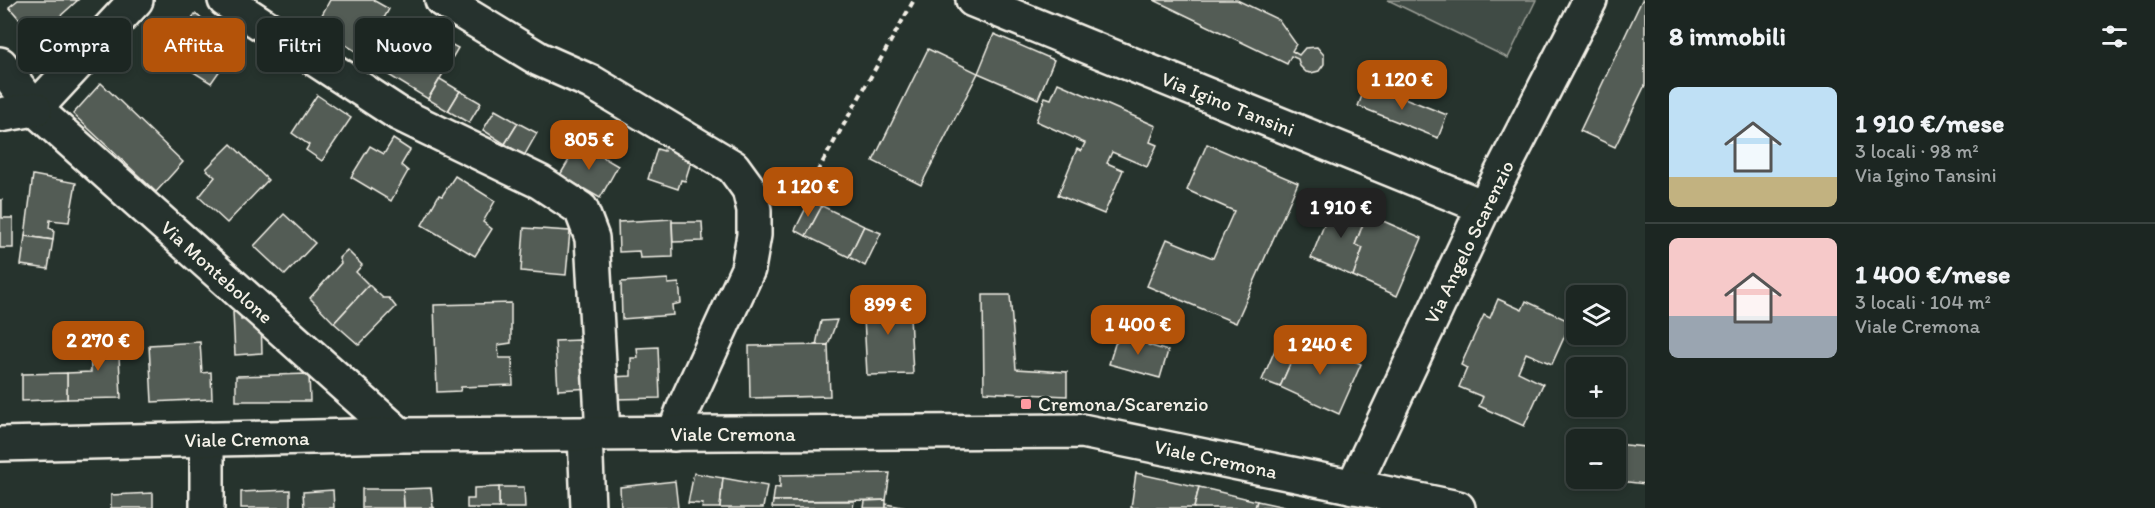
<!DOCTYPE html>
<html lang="it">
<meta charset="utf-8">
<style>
body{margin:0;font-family:Itim,sans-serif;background:#29322f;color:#f1f3f6;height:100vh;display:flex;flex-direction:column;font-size:22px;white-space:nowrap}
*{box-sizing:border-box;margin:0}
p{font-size:20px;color:#a0a5a5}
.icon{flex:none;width:33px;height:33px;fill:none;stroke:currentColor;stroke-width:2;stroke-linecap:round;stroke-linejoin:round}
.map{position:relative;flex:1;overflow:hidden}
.panel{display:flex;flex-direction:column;background:#1c2622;width:510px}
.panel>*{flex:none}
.guide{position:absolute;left:18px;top:18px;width:570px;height:54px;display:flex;gap:12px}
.fabs{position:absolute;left:1566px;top:285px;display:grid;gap:12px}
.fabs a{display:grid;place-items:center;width:60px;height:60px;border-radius:9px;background:#1c2622;box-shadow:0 3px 9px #0003,0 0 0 2px #3a4340;font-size:30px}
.price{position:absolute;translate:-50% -51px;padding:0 14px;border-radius:12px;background:#b45309;color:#fff;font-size:20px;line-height:39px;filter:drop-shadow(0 2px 3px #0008)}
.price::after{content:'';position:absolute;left:50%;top:36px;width:18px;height:14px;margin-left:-9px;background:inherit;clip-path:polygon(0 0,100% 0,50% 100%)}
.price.current{background:#222;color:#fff}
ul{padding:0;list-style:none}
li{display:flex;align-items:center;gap:18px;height:150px;padding:0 24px}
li+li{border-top:2px solid #3a4340}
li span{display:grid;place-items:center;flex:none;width:168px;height:120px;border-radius:9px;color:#555}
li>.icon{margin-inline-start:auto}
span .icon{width:72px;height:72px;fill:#fffc;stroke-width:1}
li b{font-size:26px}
h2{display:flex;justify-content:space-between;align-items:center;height:72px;padding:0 24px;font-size:26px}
.tag{padding:0 21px;border-radius:9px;background:#1c2622;box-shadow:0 3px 9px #0003,0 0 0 2px #3a4340;font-size:21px;line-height:54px}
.tag.current{background:#b45309;color:#fff}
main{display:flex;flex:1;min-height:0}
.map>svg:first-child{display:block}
</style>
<main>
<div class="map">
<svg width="1645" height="508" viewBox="0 0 1645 508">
<rect width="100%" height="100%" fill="#26332d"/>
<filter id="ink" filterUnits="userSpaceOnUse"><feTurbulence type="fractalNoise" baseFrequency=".0167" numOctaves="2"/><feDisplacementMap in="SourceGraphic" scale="12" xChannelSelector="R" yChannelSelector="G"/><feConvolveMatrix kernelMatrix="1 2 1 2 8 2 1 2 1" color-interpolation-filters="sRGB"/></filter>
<g filter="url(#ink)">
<path fill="#414b45" stroke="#9a9e96" stroke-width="1.5" d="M1388,0H1536L1508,58Z"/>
<g fill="#525c55" stroke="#f4f1e8" stroke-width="1.5">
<path d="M18,0H78L36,38L9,7Z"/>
<path d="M330,0H373L389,9L363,56L316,26Z"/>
<path d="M1154,0H1237L1279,20L1296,44L1292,51L1299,55L1305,48L1317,47L1324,55V64L1319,71L1311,73L1306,72L1300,66L1298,59L1291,56L1287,64Z"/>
<path d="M1642,0H1645V85L1615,147L1580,131Z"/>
<path d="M195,14L239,43L211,83L168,56Z"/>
<path d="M421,28L458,48L428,99L387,74L411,29L418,33Z"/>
<path d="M994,34L1054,60L1038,99L978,73Z"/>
<path d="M928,49L978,73L921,185L873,161Z"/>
<path d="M440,79L460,91L448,111L428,99Z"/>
<path d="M101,83L183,162L156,192L73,114Z"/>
<path d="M1058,83L1156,126L1150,142L1157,145L1147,167L1112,152L1107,163L1123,170L1104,214L1058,195L1077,149L1081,151L1085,143L1036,121L1045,97L1051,99Z"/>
<path d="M1367,83L1447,115L1438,138L1358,106Z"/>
<path d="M460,91L481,103L469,123L448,111Z"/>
<path d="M317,95L351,118L322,161L306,150L309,145L292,133Z"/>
<path d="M495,110L518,123L505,144L483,130Z"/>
<path d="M518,123L537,133L524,156L505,144Z"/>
<path d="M393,139L410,150L401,165L408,171L391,201L351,177L370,146L384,154Z"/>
<path d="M666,141L695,149L685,181L681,180L678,189L648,179L657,149L664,151Z"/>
<path d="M579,143L618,166L600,198L560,175Z"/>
<path d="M231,144L268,180L227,223L199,197L215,177L206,169Z"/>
<path d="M1207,144L1298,183L1236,323L1147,286L1167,239L1213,258L1234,211L1187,190Z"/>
<path d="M33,175L76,183L69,222L50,220L49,228L54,230L53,240L25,236Z"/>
<path d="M455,176L495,201L483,222L492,229L475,256L422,225L439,195L442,196Z"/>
<path d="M0,200H2V218H13V248H0Z"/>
<path d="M810,200L822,206L806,236L795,230Z"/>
<path d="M1334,200L1367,214L1355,245L1363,248L1353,276L1311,258Z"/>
<path d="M822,206L864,226L849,257L806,236Z"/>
<path d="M284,214L315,243L285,275L254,246Z"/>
<path d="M1367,214L1422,238L1397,296L1353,276L1363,248L1355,245Z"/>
<path d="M672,219L673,257L640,258L639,251L619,252L618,222Z"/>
<path d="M672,222H702L703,241L673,242Z"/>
<path d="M864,226L881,233L865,266L849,257Z"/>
<path d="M524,228L570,231L566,275L521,271Z"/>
<path d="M25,236L53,240L48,269L21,265Z"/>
<path d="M347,250L362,265L356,272L369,285L334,323L310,298L341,263L339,258Z"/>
<path d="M668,279V284L679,283L681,303L672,305L673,315L622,319L621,282Z"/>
<path d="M369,285L383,298H389L396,307L359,345L334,323Z"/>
<path d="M983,295H1010L1016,369L1067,372V396L984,392Z"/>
<path d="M909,298L913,374L867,375L863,299Z"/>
<path d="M1498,299L1522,310L1526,301L1571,322L1552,364L1526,353L1518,372L1543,384L1524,426L1479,406L1483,397L1459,387L1467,368L1461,365L1474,336L1484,315L1490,318Z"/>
<path d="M511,303V343L498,345L499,358H512L513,385L461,387L460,391L437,392L434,305Z"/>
<path d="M233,312H241V320L261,319L262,353L235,355Z"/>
<path d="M837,320L828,345H816L821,321Z"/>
<path d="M1284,329L1302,337L1280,387L1262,380Z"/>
<path d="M1124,332L1149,339L1148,345L1168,351L1160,378L1109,364L1115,344L1123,336Z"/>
<path d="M118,334L121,398L67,399V373L91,372L90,335Z"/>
<path d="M1302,337L1361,364L1339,414L1280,387Z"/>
<path d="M580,340L582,367L591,366L592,388L558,390L555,341Z"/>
<path d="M200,342L202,373L211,372L212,399L152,402L149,345Z"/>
<path d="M828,345L830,396L750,398L749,346Z"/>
<path d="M658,347L660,398L615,399L611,377L631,376V358H638L637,348Z"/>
<path d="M67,373V399L22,401V374Z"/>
<path d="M309,374L310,401H236V376Z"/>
<path d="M1576,440V477L1573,476Z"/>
<path d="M1616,444L1645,447V484L1593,478H1616Z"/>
<path d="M694,473L723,478L720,508H702L703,504L688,503Z"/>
<path d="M890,473L886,500L773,501L775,487L780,488V475Z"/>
<path d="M1136,473L1199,487L1194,508H1131Z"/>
<path d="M723,478L767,486L763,508H720Z"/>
<path d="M675,481L678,508H621L620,487Z"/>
<path d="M499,487H524L525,508H499Z"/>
<path d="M499,487V508H467V499H474V488Z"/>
<path d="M1199,487L1257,501L1255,508H1194Z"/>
<path d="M431,488L433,507L435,508H404L403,489Z"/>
<path d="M362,489H403L404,508H362Z"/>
<path d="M290,490V508H241V492Z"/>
<path d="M333,490L334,508H304L303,492Z"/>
<path d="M153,493V508H111V495Z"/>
<path d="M886,500V508H864L865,501Z"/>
<path d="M773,501H854L853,508H772Z"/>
<path d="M1257,501L1289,508H1255Z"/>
<path d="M886,504L907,508H886Z"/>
</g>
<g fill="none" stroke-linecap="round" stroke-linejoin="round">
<g stroke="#f4f1e8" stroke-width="38">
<g id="minor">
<path d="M225,0L399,114L540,182L581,209L592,238L603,434"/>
<path d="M442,0L539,59L591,82L733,167L749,189L754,210V235L748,269L683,410L674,434"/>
<path d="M973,0L1484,207"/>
<path d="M0,64L35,109L400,435"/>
<path d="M35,109L136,0"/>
<path d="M0,115L35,109"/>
<path d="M585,435L588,508"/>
<path d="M1353,487L1484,207L1590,0"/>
<path d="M207,508V439"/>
</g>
</g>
<g stroke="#f4f1e8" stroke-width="38">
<path id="major" d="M0,444L400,435L1082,431L1458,508"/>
</g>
<path stroke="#f4f1e8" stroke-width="4" stroke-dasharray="6 4.5" stroke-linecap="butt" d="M784,195L812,181L914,0"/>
<use href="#minor" stroke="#26332d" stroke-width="33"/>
<use href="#major" stroke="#26332d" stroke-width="33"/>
</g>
</g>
<rect fill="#ff9aa2" stroke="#26332d" stroke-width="2" x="1020" y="398" width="12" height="12" rx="3"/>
<g text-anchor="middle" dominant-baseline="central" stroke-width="5" stroke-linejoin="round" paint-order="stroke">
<g font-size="20" fill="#f4f1e8" stroke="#26332d">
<text transform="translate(1228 104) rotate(22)">Via Igino Tansini</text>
<text transform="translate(1469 242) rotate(-64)">Via Angelo Scarenzio</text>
<text transform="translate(217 272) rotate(42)">Via Montebolone</text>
<text x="733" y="434">Viale Cremona</text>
<text transform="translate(247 439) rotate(-1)">Viale Cremona</text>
<text transform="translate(1216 459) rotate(12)">Viale Cremona</text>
</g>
<g font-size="20" fill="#f4f1e8" stroke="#26332d" text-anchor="start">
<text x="1038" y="404">Cremona/Scarenzio</text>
</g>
</g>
</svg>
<div class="fabs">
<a><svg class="icon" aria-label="layers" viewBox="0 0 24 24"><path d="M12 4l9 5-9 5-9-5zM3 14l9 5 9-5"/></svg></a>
<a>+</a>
<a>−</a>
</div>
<b class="price" style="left:1402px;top:111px">1 120 €</b>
<b class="price" style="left:589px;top:171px">805 €</b>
<b class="price" style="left:808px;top:218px">1 120 €</b>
<b class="price current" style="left:1341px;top:239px">1 910 €</b>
<b class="price" style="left:888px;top:336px">899 €</b>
<b class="price" style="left:1138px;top:356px">1 400 €</b>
<b class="price" style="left:98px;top:372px">2 270 €</b>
<b class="price" style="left:1320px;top:376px">1 240 €</b>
<div class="guide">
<a class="tag">Compra</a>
<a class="tag current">Affitta</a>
<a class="tag">Filtri</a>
<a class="tag">Nuovo</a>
</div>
</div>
<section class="panel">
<h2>8 immobili<svg class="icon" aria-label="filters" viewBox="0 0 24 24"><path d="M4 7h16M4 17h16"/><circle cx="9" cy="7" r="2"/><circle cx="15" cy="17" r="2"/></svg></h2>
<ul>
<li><span style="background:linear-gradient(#bfe0f5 75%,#c2b280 0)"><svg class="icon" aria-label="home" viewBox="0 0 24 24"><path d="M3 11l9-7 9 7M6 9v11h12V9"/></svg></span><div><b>1 910 €/mese</b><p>3 locali · 98 m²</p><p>Via Igino Tansini</p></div></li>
<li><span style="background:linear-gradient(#f6c9c9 65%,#9aa5b1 0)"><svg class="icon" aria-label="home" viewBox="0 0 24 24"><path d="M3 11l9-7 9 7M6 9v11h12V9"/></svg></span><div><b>1 400 €/mese</b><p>3 locali · 104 m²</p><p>Viale Cremona</p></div></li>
</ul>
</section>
</main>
